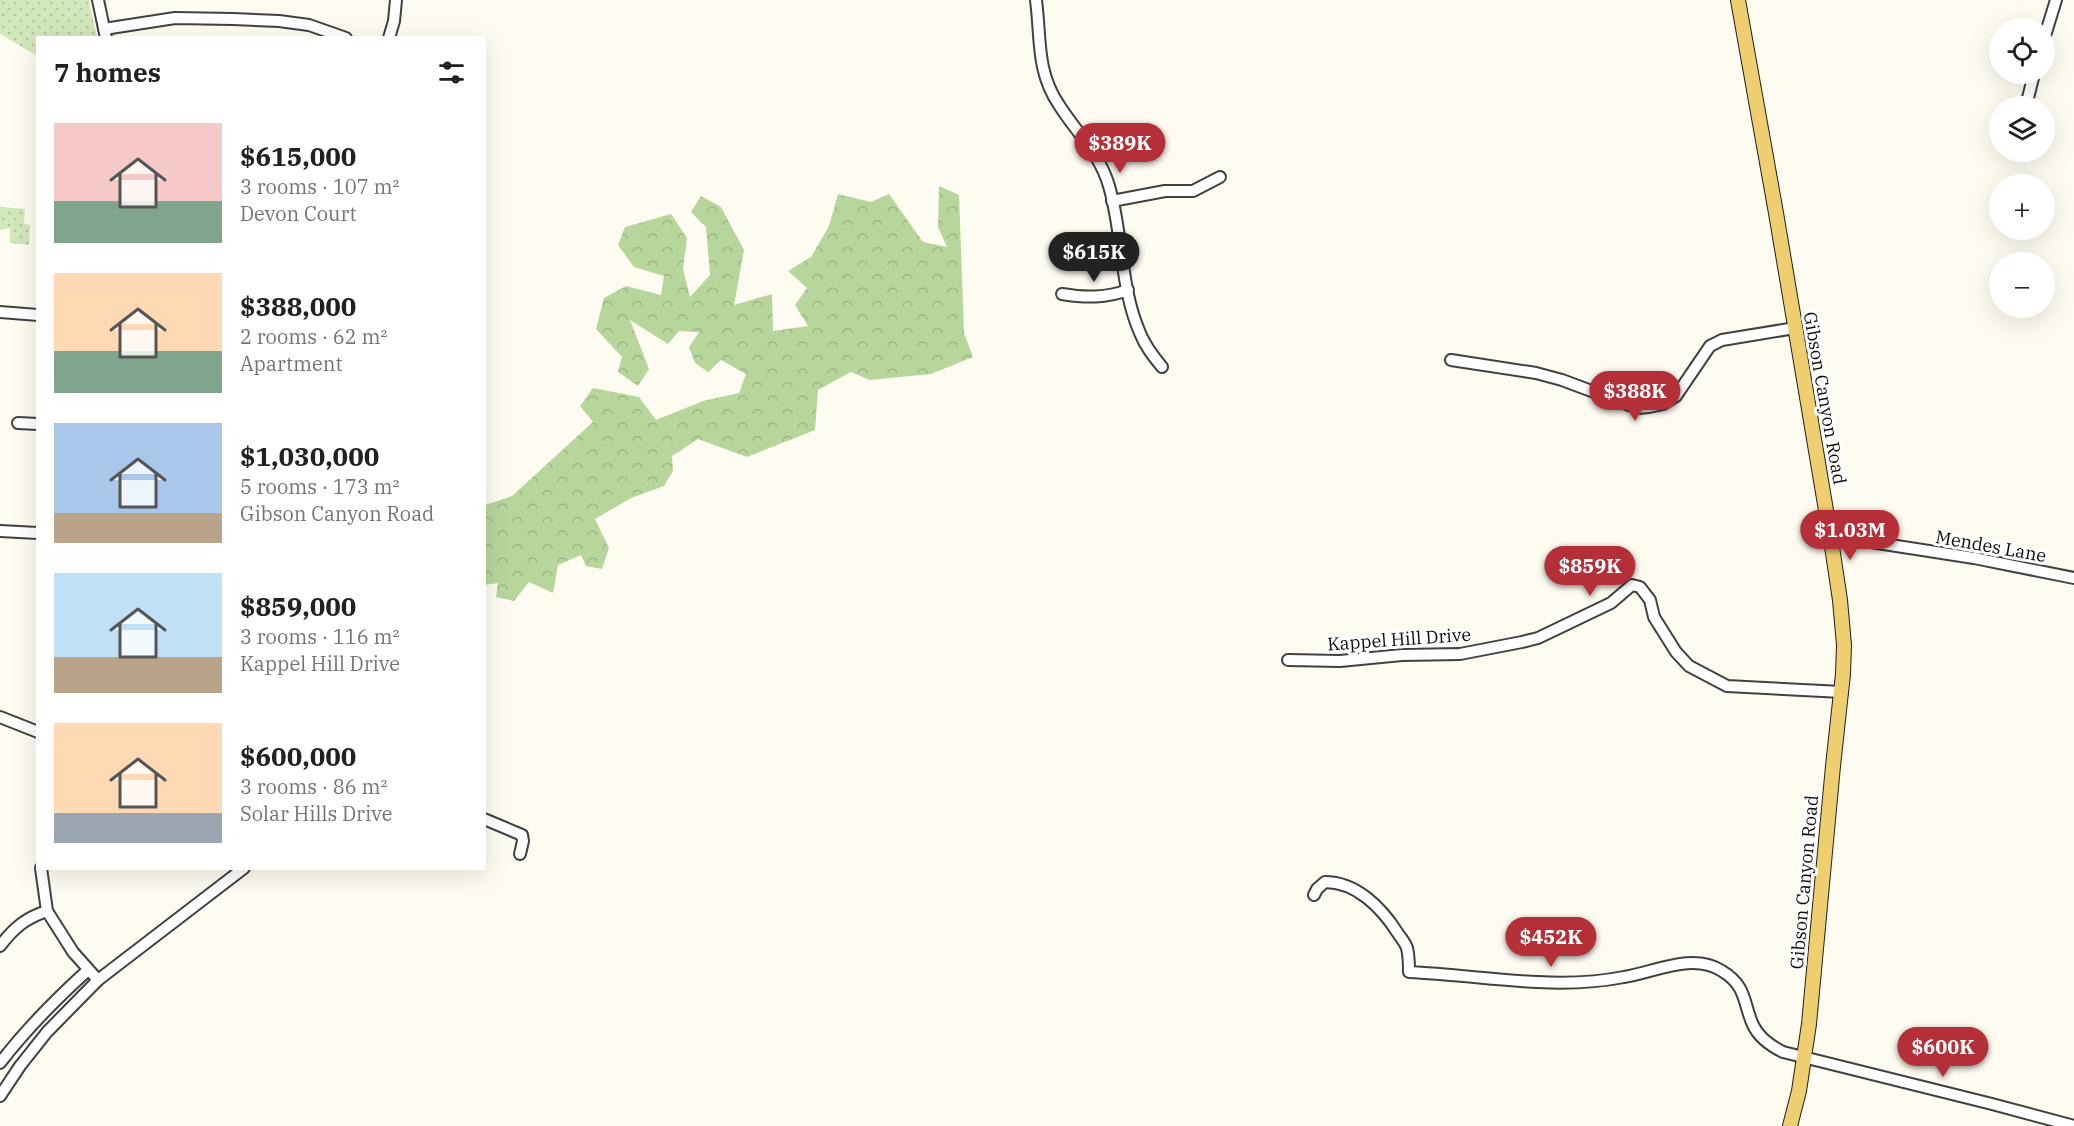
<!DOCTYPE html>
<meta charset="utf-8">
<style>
body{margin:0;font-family:"IBM Plex Serif",serif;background:#f6f6f6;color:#202124;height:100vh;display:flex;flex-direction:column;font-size:22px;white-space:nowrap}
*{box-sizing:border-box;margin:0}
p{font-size:20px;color:#757577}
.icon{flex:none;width:33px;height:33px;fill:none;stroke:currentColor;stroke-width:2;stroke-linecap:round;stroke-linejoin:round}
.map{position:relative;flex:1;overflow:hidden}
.drawer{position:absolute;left:36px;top:36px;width:450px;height:834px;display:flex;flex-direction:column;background:#fff;border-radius:0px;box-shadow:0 6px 24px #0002}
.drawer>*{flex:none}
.buttons{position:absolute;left:1989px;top:18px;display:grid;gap:12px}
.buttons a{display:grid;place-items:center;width:66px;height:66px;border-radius:50%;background:#fff;box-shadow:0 6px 24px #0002;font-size:30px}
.price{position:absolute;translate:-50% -51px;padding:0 14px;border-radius:21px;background:#b52f38;color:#fff;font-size:20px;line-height:39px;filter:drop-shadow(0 2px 3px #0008)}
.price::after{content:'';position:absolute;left:50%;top:36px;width:18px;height:14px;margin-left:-9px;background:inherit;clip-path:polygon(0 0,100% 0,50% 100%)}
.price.on{background:#222;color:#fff}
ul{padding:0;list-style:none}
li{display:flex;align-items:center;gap:18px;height:150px;padding:0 18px}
li span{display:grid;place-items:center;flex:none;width:168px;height:120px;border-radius:0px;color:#555}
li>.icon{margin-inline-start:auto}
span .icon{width:72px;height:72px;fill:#fffc;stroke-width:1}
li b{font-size:26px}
h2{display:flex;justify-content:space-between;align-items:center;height:72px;padding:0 18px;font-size:26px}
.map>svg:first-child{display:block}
</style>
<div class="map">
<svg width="2074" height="1126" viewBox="0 0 2074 1126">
<defs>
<pattern id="forest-crowns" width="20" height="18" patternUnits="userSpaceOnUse" patternTransform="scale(1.5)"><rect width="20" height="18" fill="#b7d69c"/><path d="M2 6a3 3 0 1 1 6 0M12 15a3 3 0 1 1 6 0" fill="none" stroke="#9cb685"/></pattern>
<pattern id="park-dots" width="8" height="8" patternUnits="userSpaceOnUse" patternTransform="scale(1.5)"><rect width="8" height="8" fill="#d3e7bc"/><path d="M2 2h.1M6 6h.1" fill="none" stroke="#b4c5a0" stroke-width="1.8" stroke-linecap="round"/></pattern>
</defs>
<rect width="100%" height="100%" fill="#fefbf1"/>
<path fill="url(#forest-crowns)" d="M939,186L959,195L964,333L973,357L931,374L870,380L851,372L818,390L815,430L747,457L698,439L672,456L673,471L664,486L631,498L595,519L609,548L602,569L586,566L581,555L558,565L553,593L529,582L514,601L496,597L498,583L485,585V505L512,496L593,422L580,406L593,388L639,397L656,420L703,401L739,393L746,374L721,360L708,372L695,363L689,347L699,332L679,331L668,344L630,320L649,369L638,386L618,372L622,357L596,329L604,298L626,286L661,295L664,276L634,267L618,245L625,227L671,214L687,238L683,269L690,297L710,275L706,227L691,212L701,196L721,207L744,250L734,305L772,294L773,331L808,326L795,305L807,288L788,271L811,257L829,226L838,194L871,202L889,194L923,242L947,247L938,227Z"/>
<g fill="url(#park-dots)">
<path d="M0,0H89L97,37L38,38L37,54H34L0,34Z"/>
<path d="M0,207L25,209L24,224L30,225L29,245L10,243V228L0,230Z"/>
</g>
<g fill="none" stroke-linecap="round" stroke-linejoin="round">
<g stroke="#414141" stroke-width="14">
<g id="minor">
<path d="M98,0L106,38"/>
<path d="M1036,0C1041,38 1036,71 1059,105C1076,132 1100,154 1109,186C1123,233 1120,288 1140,333C1145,346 1153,356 1162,367"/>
<path d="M104,29L175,18L233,19L279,21L309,25L346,38"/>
<path d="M389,38L394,21L396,0"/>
<path d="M2044,39L2056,0"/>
<path d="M2026,106L2034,74"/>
<path d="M1112,201L1165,191H1193L1220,177"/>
<path d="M1062,294C1086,298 1106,298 1128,290"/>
<path d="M0,312L38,315"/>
<path d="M1451,360L1536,373L1562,380L1626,404L1638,408L1649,407L1663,404L1676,396L1710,346L1722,340L1795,328"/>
<path d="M18,423L38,424"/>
<path d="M0,531L38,533"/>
<path d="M1831,540L1847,539L1858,540L1974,558L2074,578"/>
<path d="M1288,660L1340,661L1402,655L1460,654L1522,642L1538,638L1611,603L1632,585L1640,587L1650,600L1654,617L1676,652L1689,666L1727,686L1842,692"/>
<path d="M0,717L38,732"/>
<path d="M484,819L522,835L523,841L520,854"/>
<path d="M41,868L47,911L73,952L98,980"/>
<path d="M1314,895L1317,889L1325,882C1356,882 1381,907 1397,932C1400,937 1405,942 1407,948C1409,956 1409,964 1409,972C1481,975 1553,991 1624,977C1655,972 1693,952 1722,971C1747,986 1743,1003 1753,1025C1759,1038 1771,1046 1783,1052L1992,1104L2074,1126"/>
<path d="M0,946C13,929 25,918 47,911"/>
<path d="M0,1063C27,1028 56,999 88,970"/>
<path d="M0,1096L20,1066L47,1032L98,980L244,868"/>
</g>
</g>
<g stroke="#1f1f1f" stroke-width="16">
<path id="major" d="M1738,0L1776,213L1831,540L1840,600L1844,645L1843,674L1833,766L1809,1024L1799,1091L1790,1126"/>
</g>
<use href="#minor" stroke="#fff" stroke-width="10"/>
<use href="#major" stroke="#efce6f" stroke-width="14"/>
</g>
<g text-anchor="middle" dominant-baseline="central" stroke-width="6" stroke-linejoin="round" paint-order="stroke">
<g font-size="18" fill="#0e0e0e" stroke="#fff">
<text transform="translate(1825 398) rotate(80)">Gibson Canyon Road</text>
<text transform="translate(1991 546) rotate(10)">Mendes Lane</text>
<text transform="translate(1399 639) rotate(-4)">Kappel Hill Drive</text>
<text transform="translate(1804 882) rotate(-85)">Gibson Canyon Road</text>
</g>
</g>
</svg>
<div class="buttons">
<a><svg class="icon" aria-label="locate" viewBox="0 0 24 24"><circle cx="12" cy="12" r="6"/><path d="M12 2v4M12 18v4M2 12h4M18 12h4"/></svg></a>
<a><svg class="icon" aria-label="layers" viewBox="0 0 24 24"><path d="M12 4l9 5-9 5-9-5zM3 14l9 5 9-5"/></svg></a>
<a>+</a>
<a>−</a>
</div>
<b class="price" style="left:1120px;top:174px">$389K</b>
<b class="price on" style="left:1094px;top:283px">$615K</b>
<b class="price" style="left:1635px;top:422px">$388K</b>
<b class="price" style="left:1850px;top:561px">$1.03M</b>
<b class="price" style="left:1590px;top:597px">$859K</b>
<b class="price" style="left:1551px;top:968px">$452K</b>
<b class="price" style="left:1943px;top:1078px">$600K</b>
<section class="drawer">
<h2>7 homes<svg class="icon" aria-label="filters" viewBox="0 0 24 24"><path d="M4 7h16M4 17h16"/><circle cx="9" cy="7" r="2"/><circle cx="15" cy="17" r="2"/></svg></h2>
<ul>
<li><span style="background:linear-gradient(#f6c9c9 65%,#7fa58c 0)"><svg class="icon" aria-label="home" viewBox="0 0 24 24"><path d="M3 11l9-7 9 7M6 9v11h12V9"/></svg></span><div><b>$615,000</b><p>3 rooms · 107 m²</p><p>Devon Court</p></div></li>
<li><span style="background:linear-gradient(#ffd9b3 65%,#7fa58c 0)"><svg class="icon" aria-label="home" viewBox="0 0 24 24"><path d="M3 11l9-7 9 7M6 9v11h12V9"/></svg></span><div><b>$388,000</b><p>2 rooms · 62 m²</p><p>Apartment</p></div></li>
<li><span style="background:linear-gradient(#a9c7e8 75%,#b9a48a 0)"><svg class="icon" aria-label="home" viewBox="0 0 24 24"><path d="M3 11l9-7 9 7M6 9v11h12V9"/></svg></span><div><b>$1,030,000</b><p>5 rooms · 173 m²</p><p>Gibson Canyon Road</p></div></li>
<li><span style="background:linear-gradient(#bfe0f5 70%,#b9a48a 0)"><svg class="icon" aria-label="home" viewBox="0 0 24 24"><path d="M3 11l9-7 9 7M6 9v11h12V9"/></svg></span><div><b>$859,000</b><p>3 rooms · 116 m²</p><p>Kappel Hill Drive</p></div></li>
<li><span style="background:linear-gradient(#ffd9b3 75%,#9aa5b1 0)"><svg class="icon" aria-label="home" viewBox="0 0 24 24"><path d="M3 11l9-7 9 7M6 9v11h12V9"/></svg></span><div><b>$600,000</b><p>3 rooms · 86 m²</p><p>Solar Hills Drive</p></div></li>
</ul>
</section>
</div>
